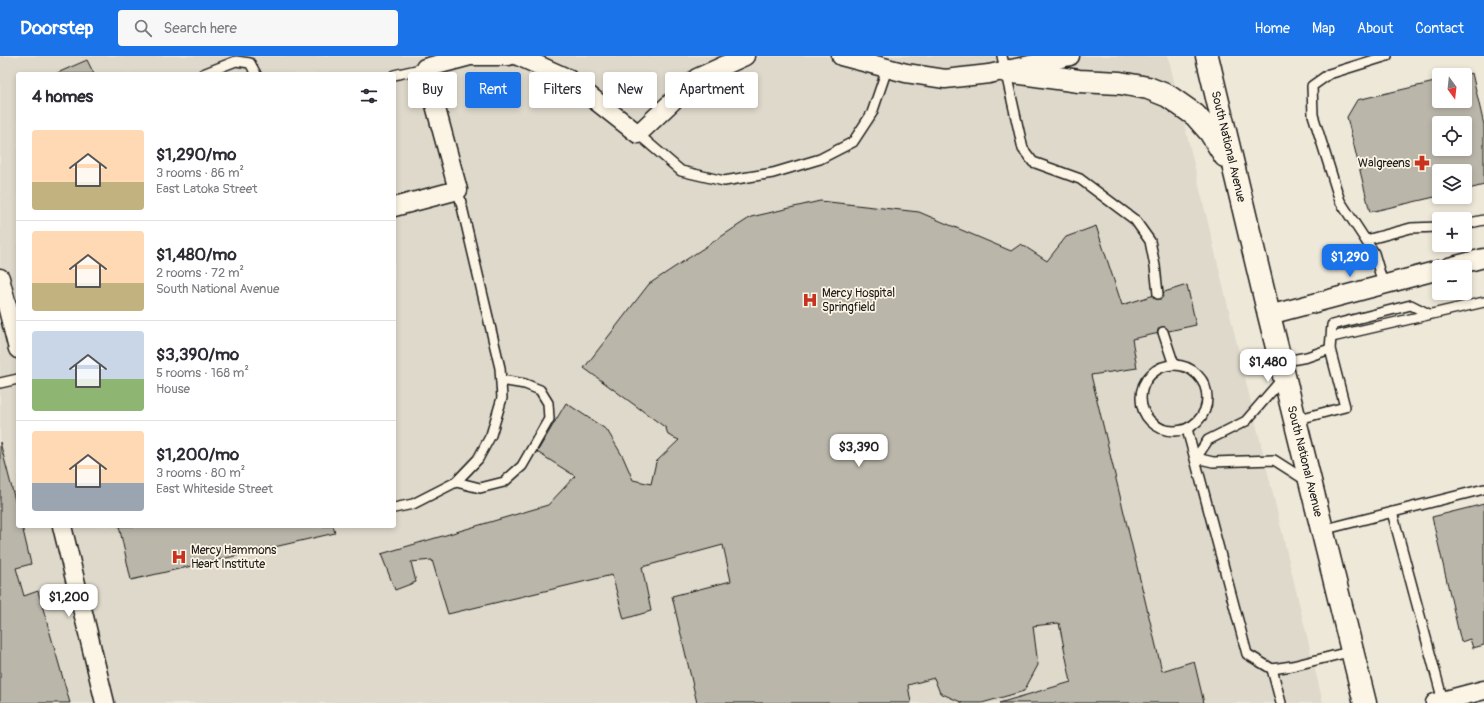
<!DOCTYPE html>
<meta charset="utf-8">
<style>
body{margin:0;font-family:Pangolin,sans-serif;background:#f7f7f7;color:#2b2b33;height:100vh;display:flex;flex-direction:column;font-size:15px;white-space:nowrap}
*{box-sizing:border-box;margin:0}
p{font-size:13px;color:#7c7c81}
.icon{flex:none;width:22px;height:22px;fill:none;stroke:currentColor;stroke-width:2;stroke-linecap:round;stroke-linejoin:round}
.map{position:relative;flex:1;overflow:hidden}
.drawer{position:absolute;left:16px;top:16px;width:380px;height:456px;display:flex;flex-direction:column;background:#fff;border-radius:4px;box-shadow:0 2px 6px #0003}
.drawer>*{flex:none}
.top-card{position:absolute;left:408px;top:16px;width:380px;height:36px;display:flex;gap:8px}
.needle{width:26px;rotate:165deg}
.buttons{position:absolute;left:1432px;top:12px;display:grid;gap:8px}
.buttons a{display:grid;place-items:center;width:40px;height:40px;border-radius:4px;background:#fff;box-shadow:0 2px 6px #0003;font-size:20px}
.price{position:absolute;translate:-50% -34px;padding:0 9px;border-radius:8px;background:#fff;color:#222;font-size:13px;line-height:26px;filter:drop-shadow(0 1px 2px #0008)}
.price::after{content:'';position:absolute;left:50%;top:24px;width:12px;height:9px;margin-left:-6px;background:inherit;clip-path:polygon(0 0,100% 0,50% 100%)}
.price.selected{background:#1a73e8;color:#fff}
ul{padding:0;list-style:none}
li{display:flex;align-items:center;gap:12px;height:100px;padding:0 16px}
li+li{border-top:1px solid #e1e1e2}
li span{display:grid;place-items:center;flex:none;width:112px;height:80px;border-radius:4px;color:#555}
li>.icon{margin-inline-start:auto}
span .icon{width:48px;height:48px;fill:#fffc;stroke-width:1}
li b{font-size:17px}
h2{display:flex;justify-content:space-between;align-items:center;height:48px;padding:0 16px;font-size:17px}
.chip{padding:0 14px;border-radius:4px;background:#fff;box-shadow:0 2px 6px #0003;font-size:14px;line-height:36px}
.chip.selected{background:#1a73e8;color:#fff}
header{display:flex;align-items:center;gap:24px;box-sizing:border-box;height:56px;padding:0 20px;background:#1a73e8;color:#fff}
header strong{font-size:19px}
nav{display:flex;gap:22px;margin-inline-start:auto;font-size:14px}
.search{width:280px;height:36px;background:#f7f7f7;display:flex;align-items:center;gap:10px;box-sizing:border-box;padding:0 14px;border-radius:4px;color:#7c7c81;font-size:15px}
.map>svg:first-child{display:block}
</style>
<header>
<strong>Doorstep</strong>
<div class="search"><svg class="icon" aria-label="search" viewBox="0 0 24 24"><circle cx="10" cy="10" r="6"/><path d="M15 15l6 6"/></svg>Search here</div>
<nav><a>Home</a><a>Map</a><a>About</a><a>Contact</a></nav>
</header>
<div class="map">
<svg width="1484" height="647" viewBox="0 0 1484 647">
<rect width="100%" height="100%" fill="#eee8d9"/>
<filter id="ink" filterUnits="userSpaceOnUse"><feTurbulence type="fractalNoise" baseFrequency=".025" numOctaves="2"/><feDisplacementMap in="SourceGraphic" scale="8" xChannelSelector="R" yChannelSelector="G"/><feConvolveMatrix kernelMatrix="1 2 1 2 8 2 1 2 1" color-interpolation-filters="sRGB"/></filter>
<g filter="url(#ink)">
<path fill="#ded9cb" fill-rule="evenodd" d="M0,0H1168L1323,647H0ZM18,18H394V470H18Z"/>
<g fill="#bab6aa" stroke="#1c1c1c" fill-rule="evenodd">
<path d="M87,4L94,18H55Z"/>
<path d="M1472,17L1484,69V129L1465,134V115H1439V140L1370,156L1347,61L1357,44L1439,25V45H1465V19H1463ZM1439,67H1465V93H1439Z"/>
<path d="M820,145L919,156L1011,195L1021,188L1047,205L1066,181L1096,170L1122,249L1187,229L1196,269L1132,283L1137,312L1091,319L1162,615L1194,605L1204,647H999L1071,626L1059,567L1033,570L1038,609L1024,635L982,647H963L940,637L934,622L908,629L911,647H697L672,540L731,525L723,489L642,511L651,555L624,563L612,519L448,558L432,504L411,506L416,526L395,534L381,498L548,449L575,420L537,396L566,347L607,374L623,401L633,424L651,428L656,406L679,384L668,379L666,372L584,312L649,228L751,161Z"/>
<path d="M0,386L18,456V470H22L31,508L16,512L24,540L38,535L70,647H0Z"/>
<path d="M1484,448V589L1473,592L1470,583L1461,586L1432,461Z"/>
<path d="M119,470H333L335,477L131,524Z"/>
</g>
<g fill="none" stroke-linecap="round" stroke-linejoin="round">
<g stroke="#1c1c1c" stroke-width="12">
<g id="service">
<path d="M1002,0L1023,93L1033,106L1080,123L1135,164L1150,185L1155,210L1158,238"/>
<path d="M203,18L236,5L250,7L256,18"/>
<path d="M394,19L425,12"/>
<path d="M638,78L681,115L724,125L773,117L820,103L853,86L872,57L887,13"/>
<path d="M1465,168L1484,164"/>
<path d="M1366,184L1411,172L1439,171"/>
<path d="M1383,228L1374,197L1340,145L1313,59L1312,30L1329,18L1387,0"/>
<path d="M1163,276L1174,309"/>
<path d="M1332,281L1484,246"/>
<path d="M1281,306L1307,301L1330,293"/>
<circle cx="1174" cy="342" r="33"/>
<path d="M0,327L18,323"/>
<path d="M1295,364L1345,351L1330,293L1332,269L1411,249L1429,258"/>
<path d="M1187,373L1247,598L1272,613L1292,610L1353,595"/>
<path d="M1196,402L1213,406L1274,404L1307,425"/>
<path d="M1196,402L1208,384L1246,365L1283,322"/>
<path d="M456,426L480,432L504,426L522,410L549,363L548,347L540,334L525,328L501,324"/>
<path d="M394,452L413,448L456,426L478,403L491,379L502,342L500,312L458,134"/>
<path d="M1392,456L1443,645"/>
<path d="M1322,474L1484,433"/>
<path d="M1272,613L1281,647"/>
</g>
</g>
<g stroke="#1c1c1c" stroke-width="21">
<g id="minor">
<path d="M518,0L567,22L638,78L697,22L745,0"/>
<path d="M841,0L906,17L945,23L989,18L1070,0"/>
<path d="M394,151L458,134L425,12L470,0H509"/>
<path d="M1449,211L1484,202"/>
<path d="M0,222L18,293"/>
<path d="M1269,259L1439,214"/>
<path d="M62,470L105,647"/>
<path d="M1435,647L1484,634"/>
</g>
</g>
<g stroke="#1c1c1c" stroke-width="25">
<g id="secondary">
<path id="s1" d="M1207,0L1269,259L1365,647"/>
<path d="M1006,15L1079,25L1120,27L1148,32L1168,40L1195,59L1210,76L1225,100"/>
</g>
</g>
<use href="#service" stroke="#fcf5e5" stroke-width="9"/>
<use href="#minor" stroke="#fcf5e5" stroke-width="18"/>
<use href="#secondary" stroke="#fcf5e5" stroke-width="22"/>
</g>
</g>
<defs>
<g id="pharmacy-bare" transform="scale(1.2)"><path d="M-2-6h4v4h4v4h-4v4h-4v-4h-4v-4h4Z" fill="#c8321e" stroke="#fcf5e5" stroke-width="2.5" paint-order="stroke"/></g>
<g id="hospital-bare" transform="scale(1.2)"><path d="M-5-5h3v3.5h4V-5h3V5h-3V1.5h-4V5h-3Z" fill="#c8321e" stroke="#fcf5e5" stroke-width="2.5" paint-order="stroke"/></g>
</defs>
<g fill-rule="evenodd">
<use href="#pharmacy-bare" x="1422" y="107"/>
<use href="#hospital-bare" x="810" y="244"/>
<use href="#hospital-bare" x="179" y="501"/>
</g>
<g text-anchor="middle" dominant-baseline="central" stroke-width="3.5" stroke-linejoin="round" paint-order="stroke">
<g font-size="12" fill="#1c1c1c" stroke="#fcf5e5">
<text stroke="none"><textPath href="#s1" startOffset="93">South National Avenue</textPath></text>
<text stroke="none"><textPath href="#s1" startOffset="417">South National Avenue</textPath></text>
</g>
<g font-size="12" fill="#1c1c1c" stroke="#fcf5e5" text-anchor="start">
<text x="1410" y="107" text-anchor="end">Walgreens</text>
<text x="822" y="237">Mercy Hospital<tspan x="822" dy="14">Springfield</tspan></text>
<text x="191" y="494">Mercy Hammons<tspan x="191" dy="14">Heart Institute</tspan></text>
</g>
</g>
</svg>
<div class="buttons">
<a><svg class="needle" viewBox="-14 -14 28 28"><path d="M0-13l5 13h-10z" fill="#e53935"/><path d="M0 13l5-13h-10z" fill="#7c7c81"/></svg></a>
<a><svg class="icon" aria-label="locate" viewBox="0 0 24 24"><circle cx="12" cy="12" r="6"/><path d="M12 2v4M12 18v4M2 12h4M18 12h4"/></svg></a>
<a><svg class="icon" aria-label="layers" viewBox="0 0 24 24"><path d="M12 4l9 5-9 5-9-5zM3 14l9 5 9-5"/></svg></a>
<a>+</a>
<a>−</a>
</div>
<b class="price selected" style="left:1350px;top:222px">$1,290</b>
<b class="price" style="left:1268px;top:327px">$1,480</b>
<b class="price" style="left:859px;top:412px">$3,390</b>
<b class="price" style="left:69px;top:562px">$1,200</b>
<div class="top-card">
<a class="chip">Buy</a>
<a class="chip selected">Rent</a>
<a class="chip">Filters</a>
<a class="chip">New</a>
<a class="chip">Apartment</a>
</div>
<section class="drawer">
<h2>4 homes<svg class="icon" aria-label="filters" viewBox="0 0 24 24"><path d="M4 7h16M4 17h16"/><circle cx="9" cy="7" r="2"/><circle cx="15" cy="17" r="2"/></svg></h2>
<ul>
<li><span style="background:linear-gradient(#ffd9b3 65%,#c2b280 0)"><svg class="icon" aria-label="home" viewBox="0 0 24 24"><path d="M3 11l9-7 9 7M6 9v11h12V9"/></svg></span><div><b>$1,290/mo</b><p>3 rooms · 86 m²</p><p>East Latoka Street</p></div></li>
<li><span style="background:linear-gradient(#ffd9b3 65%,#c2b280 0)"><svg class="icon" aria-label="home" viewBox="0 0 24 24"><path d="M3 11l9-7 9 7M6 9v11h12V9"/></svg></span><div><b>$1,480/mo</b><p>2 rooms · 72 m²</p><p>South National Avenue</p></div></li>
<li><span style="background:linear-gradient(#c9d6e8 60%,#8fb573 0)"><svg class="icon" aria-label="home" viewBox="0 0 24 24"><path d="M3 11l9-7 9 7M6 9v11h12V9"/></svg></span><div><b>$3,390/mo</b><p>5 rooms · 168 m²</p><p>House</p></div></li>
<li><span style="background:linear-gradient(#ffd9b3 65%,#9aa5b1 0)"><svg class="icon" aria-label="home" viewBox="0 0 24 24"><path d="M3 11l9-7 9 7M6 9v11h12V9"/></svg></span><div><b>$1,200/mo</b><p>3 rooms · 80 m²</p><p>East Whiteside Street</p></div></li>
</ul>
</section>
</div>
